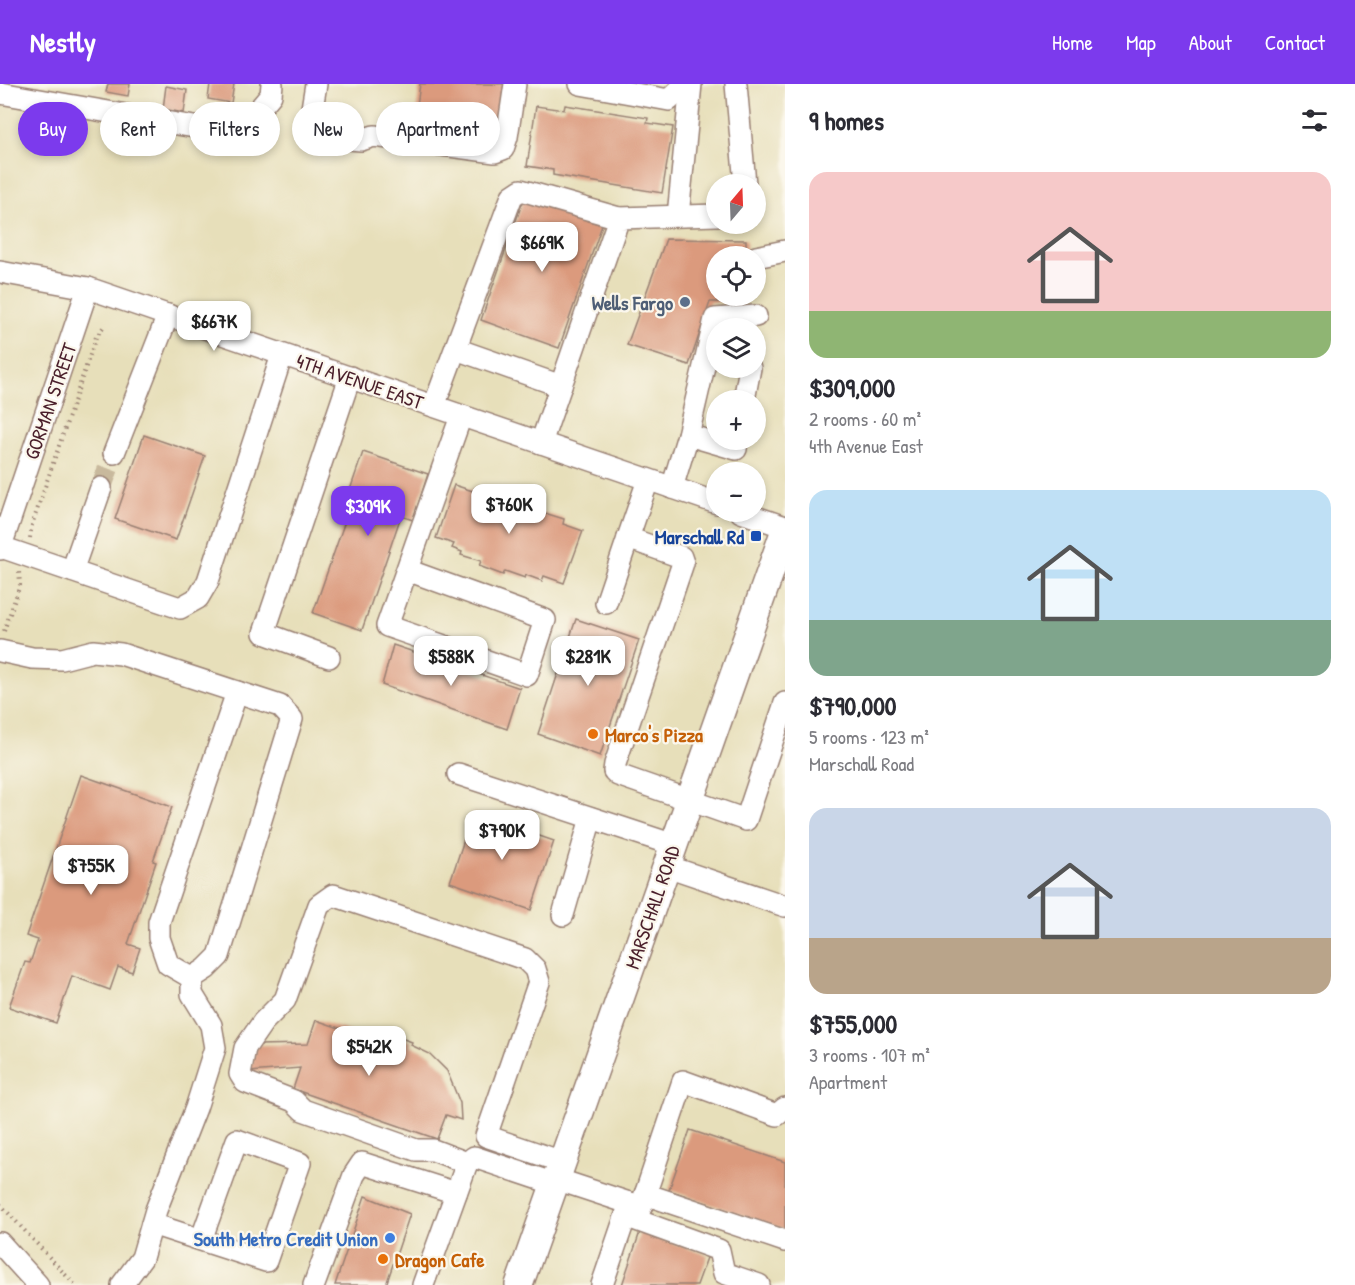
<!DOCTYPE html>
<meta charset="utf-8">
<style>
body{margin:0;font-family:"Patrick Hand",sans-serif;background:#f7f7f7;color:#2b2b33;height:100vh;display:flex;flex-direction:column;font-size:22px;white-space:nowrap}
*{box-sizing:border-box;margin:0}
p{font-size:20px;color:#7c7c81}
.icon{flex:none;width:33px;height:33px;fill:none;stroke:currentColor;stroke-width:2;stroke-linecap:round;stroke-linejoin:round}
.map{position:relative;flex:1;overflow:hidden}
.sheet{display:flex;flex-direction:column;background:#fff;width:570px}
.sheet>*{flex:none}
.banner{position:absolute;left:18px;top:18px;width:570px;height:54px;display:flex;gap:12px}
.needle{width:39px;rotate:19deg}
.tools{position:absolute;left:706px;top:90px;display:grid;gap:12px}
.tools a{display:grid;place-items:center;width:60px;height:60px;border-radius:50%;background:#fff;box-shadow:0 3px 9px #0003;font-size:30px}
.price{position:absolute;translate:-50% -51px;padding:0 14px;border-radius:12px;background:#fff;color:#222;font-size:20px;line-height:39px;filter:drop-shadow(0 2px 3px #0008)}
.price::after{content:'';position:absolute;left:50%;top:36px;width:18px;height:14px;margin-left:-9px;background:inherit;clip-path:polygon(0 0,100% 0,50% 100%)}
.price.current{background:#7c3aed;color:#fff}
ul{padding:0;list-style:none}
li{display:grid;align-content:center;gap:12px;height:318px;padding:0 24px}
li span{display:grid;place-items:center;height:186px;border-radius:18px;color:#555}
li>.icon{margin-inline-start:auto}
span .icon{width:108px;height:108px;fill:#fffc;stroke-width:1}
li b{font-size:26px}
h2{display:flex;justify-content:space-between;align-items:center;height:72px;padding:0 24px;font-size:26px}
.pill{padding:0 21px;border-radius:27px;background:#fff;box-shadow:0 3px 9px #0003;font-size:21px;line-height:54px}
.pill.current{background:#7c3aed;color:#fff}
header{display:flex;align-items:center;gap:36px;box-sizing:border-box;height:84px;padding:0 30px;background:#7c3aed;color:#fff}
header strong{font-size:28px}
nav{display:flex;gap:33px;margin-inline-start:auto;font-size:21px}
main{display:flex;flex:1;min-height:0}
.map>svg:first-child{display:block}
</style>
<header>
<strong>Nestly</strong>
<nav><a>Home</a><a>Map</a><a>About</a><a>Contact</a></nav>
</header>
<main>
<div class="map">
<svg width="785" height="1201" viewBox="0 0 785 1201">
<rect width="100%" height="100%" fill="#fbf7ec"/>
<filter id="ink" filterUnits="userSpaceOnUse"><feTurbulence type="fractalNoise" baseFrequency=".0167" numOctaves="2"/><feDisplacementMap in="SourceGraphic" scale="12" xChannelSelector="R" yChannelSelector="G"/><feConvolveMatrix kernelMatrix="1 2 1 2 8 2 1 2 1" color-interpolation-filters="sRGB"/></filter>
<filter id="wash" filterUnits="userSpaceOnUse"><feTurbulence type="fractalNoise" baseFrequency=".008" numOctaves="4" result="noise"/><feDisplacementMap in="SourceGraphic" scale="24" xChannelSelector="R" yChannelSelector="G"/><feGaussianBlur stdDeviation="1.35" result="paint"/><feColorMatrix in="noise" values="0 0 0 0 0 0 0 0 0 0 0 0 0 0 0 0 0 1.4 0 .05"/><feComposite in="paint" operator="in"/></filter>
<g filter="url(#wash)">
<rect width="100%" height="100%" fill="#e7dfba"/>
<g id="blocks">
<g fill="#db9a7d">
<path d="M108,0H130L128,12L106,8Z"/>
<path d="M210,0H234L231,19L208,15Z"/>
<path d="M420,0H512L503,57L414,43Z"/>
<path d="M166,2L187,6L184,29L163,25Z"/>
<path d="M565,21L648,34L647,39L673,43L662,109L553,91V86L527,82L536,22L564,26Z"/>
<path d="M524,114L602,141L559,264L481,236Z"/>
<path d="M666,155L746,156V172H717V212H745V218H710L689,281L627,261Z"/>
<path d="M144,351L205,372L176,456L115,435Z"/>
<path d="M363,368L428,390L413,436L401,432L362,546L313,529L353,414L348,412Z"/>
<path d="M454,401L473,407L475,404L495,410L494,412L511,418L513,413L536,421L535,426L564,435L563,440L583,447L564,499L544,492L542,497L526,491L525,494L505,487L503,491L479,482L481,477L461,471L462,468L452,464L454,460L436,454Z"/>
<path d="M576,535L639,556L600,672L538,650Z"/>
<path d="M393,561L520,604L507,645L382,601Z"/>
<path d="M81,691L172,723L153,777L156,778L128,860L140,864L132,888L118,883L110,906L72,892L56,939L9,923L25,878L30,879L38,856L26,852Z"/>
<path d="M473,729L554,757L531,826L450,798Z"/>
<path d="M316,936L383,959L387,949L412,958L411,961L430,970L447,987L460,1019L461,1036L446,1031L437,1055L293,1005L300,984L249,988L257,961L308,960Z"/>
<path d="M690,1046L785,1078V1146L669,1106Z"/>
<path d="M365,1112L410,1130L386,1201H335Z"/>
<path d="M640,1148L708,1171L697,1201H622Z"/>
</g>
</g>
</g>
<g filter="url(#ink)">
<use href="#blocks" fill-opacity="0" stroke="#987f72" stroke-width="1.5"/>
<g fill="none" stroke-linecap="round" stroke-linejoin="round">
<path stroke="#c8b99d" stroke-width="21" stroke-dasharray="21 10" stroke-linecap="butt" d="M101,404L114,369"/>
<g stroke="#987f72" stroke-width="24">
<g id="minor">
<path d="M316,0L309,43L313,52L361,56L374,52L495,68L503,65L507,53L515,0"/>
<path d="M580,0L669,16L685,0"/>
<path d="M736,0L745,100"/>
<path d="M0,9L200,44L245,42L271,11L272,0"/>
<path d="M678,132L691,0"/>
<path d="M756,173L785,167"/>
<path d="M0,188L88,204L717,419"/>
<path d="M456,265L561,302"/>
<path d="M744,316L750,284"/>
<path d="M434,322L512,112L521,106L619,134"/>
<path d="M688,351L736,365L737,356"/>
<path d="M541,359L619,134L717,131"/>
<path d="M114,369L168,231"/>
<path d="M648,396L628,454L681,473L683,479L615,680L614,687L618,691L746,736L785,619"/>
<path d="M672,404L688,351L715,235L756,232"/>
<path d="M741,428L785,443"/>
<path d="M1,463L180,524L198,514L208,497L282,271"/>
<path d="M0,465L88,204"/>
<path d="M407,486L545,536L527,591L387,542L461,332"/>
<path d="M72,487L101,404"/>
<path d="M606,519L628,454"/>
<path d="M0,567L32,574L62,575L93,567L121,570L280,622L292,635L219,872L206,885L192,894V910L211,941L215,964L196,1024L156,1126L142,1174L122,1201"/>
<path d="M329,573L264,549L350,293"/>
<path d="M458,690L674,761"/>
<path d="M667,782L785,822"/>
<path d="M563,831L591,734"/>
<path d="M192,894L168,880L159,854V838L237,608"/>
<path d="M556,1095L641,1123L683,997L777,1031L785,1024"/>
<path d="M555,1100L474,1073L467,1079L433,1066H416L303,1026L294,1017L245,998L240,990L245,964L263,938L285,916L319,821L333,811L525,875L535,885L539,898L486,1052L562,1078"/>
<path d="M645,1110L785,1157"/>
<path d="M641,1123L636,1136L719,1166L724,1189L759,1201"/>
<path d="M152,1140L201,1156L237,1056L300,1079L266,1177L201,1156"/>
<path d="M0,1159L38,1201"/>
<path d="M314,1201L354,1091L362,1079L456,1109"/>
<path d="M423,1201L467,1079"/>
<path d="M602,1201L630,1119"/>
</g>
</g>
<g stroke="#987f72" stroke-width="30">
<path id="major" d="M519,1201L785,446"/>
</g>
<g stroke="#987f72" stroke-width="4" stroke-dasharray="1.5 4.5" stroke-linecap="butt">
<path d="M30,454L32,441L96,253L105,241"/>
<path d="M4,547L20,501L19,488"/>
<path d="M0,1120L75,1201"/>
</g>
<use href="#minor" stroke="#fff" stroke-width="21"/>
<use href="#major" stroke="#fff" stroke-width="27"/>
</g>
</g>
<circle fill="#5c6f8a" stroke="#fbf7ec" stroke-width="2" cx="685" cy="218" r="6"/>
<rect fill="#1a4fb4" stroke="#fbf7ec" stroke-width="2" x="750" y="446" width="12" height="12" rx="3"/>
<g fill="#e8710a" stroke="#fbf7ec" stroke-width="2">
<circle cx="593" cy="650" r="6"/>
<circle cx="383" cy="1175" r="6"/>
</g>
<circle fill="#3f7fe0" stroke="#fbf7ec" stroke-width="2" cx="390" cy="1154" r="6"/>
<g text-anchor="middle" dominant-baseline="central" stroke-width="4.5" stroke-linejoin="round" paint-order="stroke">
<g font-size="20" font-weight="bold" fill="#4e5e75" stroke="#fbf7ec" text-anchor="end">
<text x="673" y="218">Wells Fargo</text>
</g>
<g font-size="20" fill="#4a1f2b" stroke="#fbf7ec">
<text transform="translate(360 297) rotate(19)">4TH AVENUE EAST</text>
<text transform="translate(50 317) rotate(-71)">GORMAN STREET</text>
<text transform="translate(652 823) rotate(-71)">MARSCHALL ROAD</text>
</g>
<g font-size="20" font-weight="bold" fill="#164399" stroke="#fbf7ec" text-anchor="end">
<text x="744" y="452">Marschall Rd</text>
</g>
<g font-size="20" font-weight="bold" fill="#c56008" stroke="#fbf7ec" text-anchor="start">
<text x="605" y="650">Marco's Pizza</text>
<text x="395" y="1175">Dragon Cafe</text>
</g>
<g font-size="20" font-weight="bold" fill="#366cbe" stroke="#fbf7ec" text-anchor="end">
<text x="378" y="1154">South Metro Credit Union</text>
</g>
</g>
</svg>
<div class="tools">
<a><svg class="needle" viewBox="-14 -14 28 28"><path d="M0-13l5 13h-10z" fill="#e53935"/><path d="M0 13l5-13h-10z" fill="#7c7c81"/></svg></a>
<a><svg class="icon" aria-label="locate" viewBox="0 0 24 24"><circle cx="12" cy="12" r="6"/><path d="M12 2v4M12 18v4M2 12h4M18 12h4"/></svg></a>
<a><svg class="icon" aria-label="layers" viewBox="0 0 24 24"><path d="M12 4l9 5-9 5-9-5zM3 14l9 5 9-5"/></svg></a>
<a>+</a>
<a>−</a>
</div>
<b class="price" style="left:542px;top:189px">$669K</b>
<b class="price" style="left:214px;top:268px">$667K</b>
<b class="price" style="left:509px;top:451px">$760K</b>
<b class="price current" style="left:368px;top:453px">$309K</b>
<b class="price" style="left:451px;top:603px">$588K</b>
<b class="price" style="left:588px;top:603px">$281K</b>
<b class="price" style="left:502px;top:777px">$790K</b>
<b class="price" style="left:91px;top:812px">$755K</b>
<b class="price" style="left:369px;top:993px">$542K</b>
<div class="banner">
<a class="pill current">Buy</a>
<a class="pill">Rent</a>
<a class="pill">Filters</a>
<a class="pill">New</a>
<a class="pill">Apartment</a>
</div>
</div>
<section class="sheet">
<h2>9 homes<svg class="icon" aria-label="filters" viewBox="0 0 24 24"><path d="M4 7h16M4 17h16"/><circle cx="9" cy="7" r="2"/><circle cx="15" cy="17" r="2"/></svg></h2>
<ul>
<li><span style="background:linear-gradient(#f6c9c9 75%,#8fb573 0)"><svg class="icon" aria-label="home" viewBox="0 0 24 24"><path d="M3 11l9-7 9 7M6 9v11h12V9"/></svg></span><div><b>$309,000</b><p>2 rooms · 60 m²</p><p>4th Avenue East</p></div></li>
<li><span style="background:linear-gradient(#bfe0f5 70%,#7fa58c 0)"><svg class="icon" aria-label="home" viewBox="0 0 24 24"><path d="M3 11l9-7 9 7M6 9v11h12V9"/></svg></span><div><b>$790,000</b><p>5 rooms · 123 m²</p><p>Marschall Road</p></div></li>
<li><span style="background:linear-gradient(#c9d6e8 70%,#b9a48a 0)"><svg class="icon" aria-label="home" viewBox="0 0 24 24"><path d="M3 11l9-7 9 7M6 9v11h12V9"/></svg></span><div><b>$755,000</b><p>3 rooms · 107 m²</p><p>Apartment</p></div></li>
</ul>
</section>
</main>
